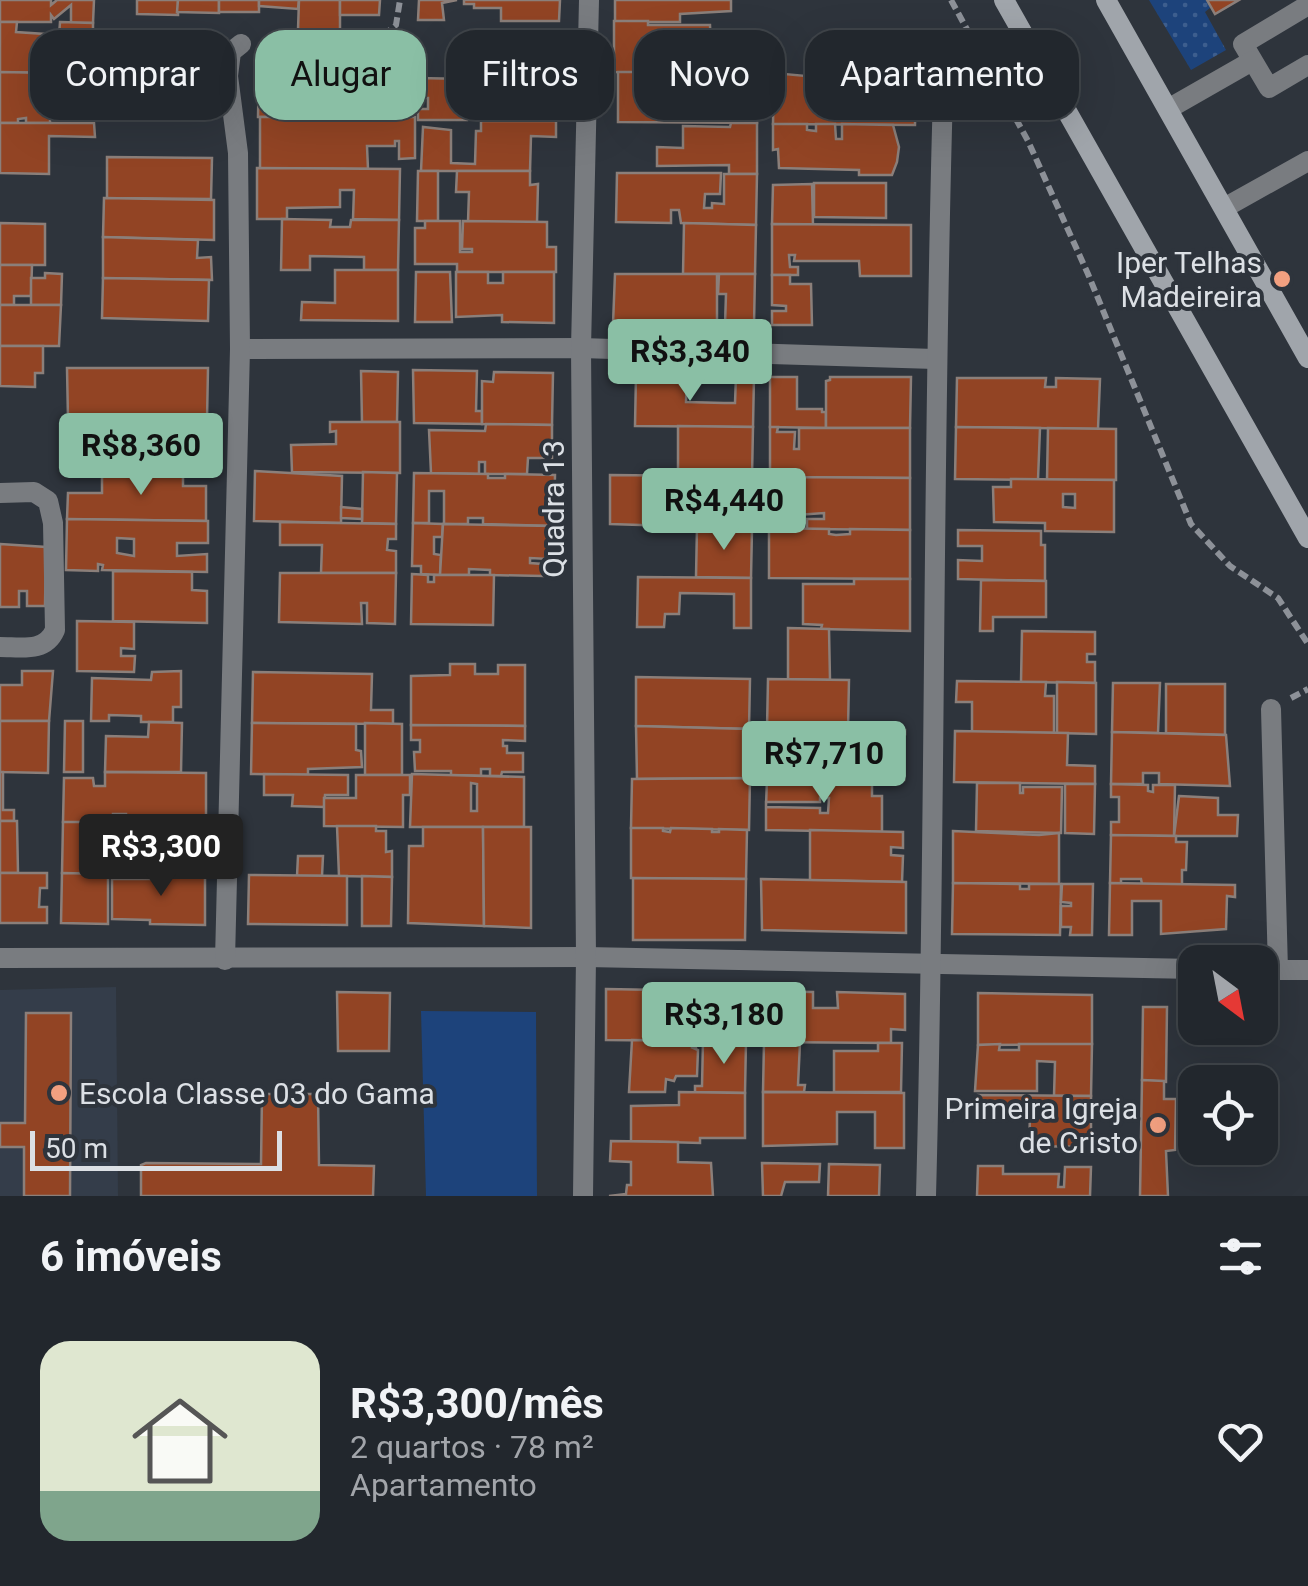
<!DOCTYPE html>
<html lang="pt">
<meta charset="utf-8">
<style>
body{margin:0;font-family:Roboto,sans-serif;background:#2a2f35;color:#f1f3f6;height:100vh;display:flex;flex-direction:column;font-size:38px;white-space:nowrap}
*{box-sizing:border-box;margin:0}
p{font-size:32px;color:#a2a5aa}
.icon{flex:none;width:55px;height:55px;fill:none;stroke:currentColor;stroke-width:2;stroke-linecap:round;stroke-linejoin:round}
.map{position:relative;height:1196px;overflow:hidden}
.side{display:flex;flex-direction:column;background:#22272d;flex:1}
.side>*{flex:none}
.hud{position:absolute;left:30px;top:30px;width:1250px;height:90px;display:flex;gap:20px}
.needle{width:65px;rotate:148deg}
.tools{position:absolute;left:1178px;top:945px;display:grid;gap:20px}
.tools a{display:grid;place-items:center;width:100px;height:100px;border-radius:20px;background:#22272d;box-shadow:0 10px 40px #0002,0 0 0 2px #3f4449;font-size:50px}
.scale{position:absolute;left:30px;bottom:25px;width:252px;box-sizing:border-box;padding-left:10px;border:5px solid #dce0e5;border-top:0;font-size:28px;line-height:35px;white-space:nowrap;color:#dce0e5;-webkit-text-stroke:8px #2e343c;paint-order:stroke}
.price{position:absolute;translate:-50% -85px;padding:0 22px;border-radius:10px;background:#8abfa5;color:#111;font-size:32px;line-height:65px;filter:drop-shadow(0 2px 5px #0008)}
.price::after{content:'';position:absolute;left:50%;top:60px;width:30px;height:22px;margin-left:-15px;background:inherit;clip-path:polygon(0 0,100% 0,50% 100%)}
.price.on{background:#222;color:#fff}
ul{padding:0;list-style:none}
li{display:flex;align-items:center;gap:30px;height:250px;padding:0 40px}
li span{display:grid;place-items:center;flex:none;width:280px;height:200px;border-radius:30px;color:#555}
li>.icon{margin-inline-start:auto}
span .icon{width:120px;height:120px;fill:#fffc;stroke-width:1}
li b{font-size:42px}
h2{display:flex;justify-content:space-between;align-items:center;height:120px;padding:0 40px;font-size:42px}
.pill{padding:0 35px;border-radius:30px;background:#22272d;box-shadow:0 10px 40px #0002,0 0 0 2px #3f4449;font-size:35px;line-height:90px}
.pill.on{background:#8abfa5;color:#111}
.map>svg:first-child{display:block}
</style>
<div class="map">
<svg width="1308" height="1196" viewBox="0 0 1308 1196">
<defs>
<pattern id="grass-dots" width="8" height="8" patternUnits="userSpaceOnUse" patternTransform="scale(2.5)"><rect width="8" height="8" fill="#1d437b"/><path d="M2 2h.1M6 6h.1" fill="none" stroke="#3d5e8e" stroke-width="1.8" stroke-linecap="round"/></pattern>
</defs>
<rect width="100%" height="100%" fill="#2e343c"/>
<path fill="#343d4a" d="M116,987L118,1196H0V990Z"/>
<path fill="url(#grass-dots)" d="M1149,0H1207L1211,7L1205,12L1226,50L1191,70Z"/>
<path fill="#1d437b" d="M421,1011L536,1012L537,1196H426Z"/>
<g fill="#924424" stroke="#8b7f7a" stroke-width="2.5" fill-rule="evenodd">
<path d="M0,0H51V5L57,0H94L93,23H71V5L54,19L51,15V22H0Z"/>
<path d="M137,0H178V15L137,14Z"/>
<path d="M178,0H219V13L177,12Z"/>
<rect x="219" y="0" width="40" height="12"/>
<path d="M259,0H299L298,9L259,6Z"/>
<path d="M299,0H340V30H298Z"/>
<path d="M340,0H380L379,15H340Z"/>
<path d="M419,0H457L442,3L444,20H418Z"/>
<path d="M464,0H560L559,21H501V8H474V4H464Z"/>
<path d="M615,0H731V11L680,14V22H615Z"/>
<path d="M1207,0H1239L1215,14Z"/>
<path d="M614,21H648V25H710L711,47H757V73L614,72Z"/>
<path d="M0,22H17L16,32L45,34L44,73L0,72Z"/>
<path d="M60,22L93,23V73H68L71,36H59Z"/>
<path d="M259,64H354V86H377L378,66L417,68L418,76L400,77L402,117H258Z"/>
<path d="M0,72L51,73L50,123H26V118L18,119V123H0Z"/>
<path d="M618,72H652V82H702V72L716,73L719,82H722V73H757V123L618,122Z"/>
<path d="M827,72L916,74L915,125L773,124L774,73L827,78Z"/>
<path d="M57,73H93L94,120H73V109H69V91L57,89Z"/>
<path d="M418,78L467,79V120H418V109H428V98H418Z"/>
<rect x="484" y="81" width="48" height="32"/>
<path d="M260,117H415V158L399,159V141H395V146H367L368,169L260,168Z"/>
<path d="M481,121H556V137L531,136L530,171H421L423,127L451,130V163L475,164L476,131H481Z"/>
<path d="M0,123H94L95,137L49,136V174L0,173Z"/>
<path d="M731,123H757V174H729V165L657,166V147L683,148V126L730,127Z"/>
<path d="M773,124H807V130L816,131V124H835L836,139H842V124L893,125L899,147L897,162L892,175H859V170L779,168L778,149L773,150Z"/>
<path d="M107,157L212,158L211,199L107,198Z"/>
<path d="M257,168L400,169L399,220L353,219L354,190H340V207L287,208V219H257Z"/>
<path d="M418,171H438V221H417Z"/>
<path d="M457,171H530V185L538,184L537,223L468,222L469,192H456Z"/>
<path d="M617,173H721L720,194H705L704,208H712V203L724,204V174H757L756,225L681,223L679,210H671V223L616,222Z"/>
<path d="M814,183H886V218L814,217Z"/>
<path d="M812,184L813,225L772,224L773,185Z"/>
<path d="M104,198L214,200V240L103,237Z"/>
<path d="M282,219L331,220L330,227H350L351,220H399L398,270H364V257L310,256V270H281Z"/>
<path d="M425,221H460V252H472V249H462L463,221L547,222V247H556V272H457V264H415V228H425Z"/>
<path d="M0,223L45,224V265H0Z"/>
<path d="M684,223L756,225L755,274H683Z"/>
<path d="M772,224L911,225V276H860L859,261H794L795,255H789L790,267H798V275H772Z"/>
<path d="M103,237L198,240L197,258L211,257L212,280L103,278Z"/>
<path d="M0,265H32L31,296H14V305H0Z"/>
<path d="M335,270H398V321L301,320L302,302L335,303Z"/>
<path d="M416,272H450L452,322H415Z"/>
<path d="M456,272H488V283H503V272H554V323L502,322V315L456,317Z"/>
<path d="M45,273L62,274L61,305H31V278H45Z"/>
<path d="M615,274H717V325L613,324Z"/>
<path d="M719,274H755L754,325H725L726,294H718Z"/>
<path d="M772,275H790V284H811L812,325H772V311H786V306L772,305Z"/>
<path d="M103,278L209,280L208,321L102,318Z"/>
<path d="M0,305H61L59,346H0Z"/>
<path d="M0,346H43V373H35V387L0,386Z"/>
<path d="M67,368H208L207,420L68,419Z"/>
<path d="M413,370L477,371L476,411H482V424L414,423Z"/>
<path d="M361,371L398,372L397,422H362Z"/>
<path d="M494,372L553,373L552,425L482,424V381L493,382Z"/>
<path d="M636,375H687L686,402L724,403H735L736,376H754L753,427L635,426Z"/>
<path d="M770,377H797V409H822V412H826V428L770,427Z"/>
<path d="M830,377H911L910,428H826V381L830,380Z"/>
<path d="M957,378H1046L1045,387H1056V378L1100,379L1098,429L956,427Z"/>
<path d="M68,419H149L157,424V435H207V471L68,469Z"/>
<path d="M330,422H400V473L292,472L291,445L336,444V431L330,432Z"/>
<path d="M486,424L552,425V458H528L527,474H485V462H479V474L431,473L429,430L485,431Z"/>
<path d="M678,426L753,427L752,477L678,476Z"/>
<path d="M770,427H778L777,432H795L794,449H799V428H910V478L770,477Z"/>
<path d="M956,427L1040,428L1038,480L955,479Z"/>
<path d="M1048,428L1116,429V480H1047Z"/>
<path d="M102,469L183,470V486H206V521L67,519L68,493H102Z"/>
<path d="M255,471L342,476L341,523L254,521Z"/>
<path d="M363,472L397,473L396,524L362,523Z"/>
<path d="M414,473L488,474V478H505V474L555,475L554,526L483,524V518H468V524H444V491H429V523H413Z"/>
<path d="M610,475L705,476L703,527L610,524Z"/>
<path d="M724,476L752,477V529L731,528V519H723Z"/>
<path d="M769,477H790L791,501L792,477L910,478V530L807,529V519H824V513L797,515L798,529L769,528Z"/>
<path d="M1011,479L1114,480V532L1045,531V523L994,522L993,487H1011ZM1063,494H1075V508L1063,507Z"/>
<path d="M341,507L362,509V519L341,518Z"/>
<path d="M67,519L208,521V543H177V556L207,554V572L102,570L103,565L98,564V571L66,570ZM117,538L134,539V556L117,553Z"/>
<path d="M280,522L396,524V539H388L387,550L396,551V573H321L322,545H280Z"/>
<path d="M413,523L443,524L442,537H434V554L441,555L440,575L421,574V566H412Z"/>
<path d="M443,524L554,526L549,559L530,558V563L543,564V576L490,575V570L469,569V575H440Z"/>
<path d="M697,527L752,529L751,578L696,577Z"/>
<path d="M769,528L829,529V534L836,535L850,534V529L910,530V579L769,578Z"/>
<path d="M958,530L1041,531V545H1045V581L958,579V560L982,561V546H958Z"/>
<path d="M0,544L46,547L45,606H27V591H19V607H0Z"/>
<path d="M113,571L192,572V590L207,591V623L113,621Z"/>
<path d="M280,573H396L395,624L367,623V603H361L362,624L279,622Z"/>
<path d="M412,574L428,575V582H434V575H494L493,625L411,624Z"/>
<path d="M638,577L751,578V628H734V594L680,593L679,614H665L664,627H637Z"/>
<path d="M854,579H910V631L821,629L822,625L803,624V584H854Z"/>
<path d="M981,580L1046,581V617H993V631H980Z"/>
<path d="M77,621L134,622V649L121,648V656H135L134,672L77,671Z"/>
<path d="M788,628L829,629L830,680L788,679Z"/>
<path d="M1022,631L1095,632V654H1087V662H1095V683L1021,682Z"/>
<path d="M450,664H475V674H498V665H525V726L411,725V676L450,675Z"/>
<path d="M22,671H53L49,721H0V685H22Z"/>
<path d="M181,671V707H173V722H141V716L109,715V721H91L92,678L151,680L152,672Z"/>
<path d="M253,672L372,674L371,710H393V724L252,723Z"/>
<path d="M636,677L750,679L749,729L636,726Z"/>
<path d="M768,679L849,680L848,730L767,729Z"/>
<path d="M957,681L1046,682L1045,696H1054V733L972,732V702H956Z"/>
<path d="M1057,682L1096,683V734L1057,733Z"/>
<path d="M1113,683H1160L1158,733L1112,732Z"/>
<path d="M1166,684H1225V735L1166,733Z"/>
<path d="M0,721H49L48,773L0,772Z"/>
<path d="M65,721H83V772H64Z"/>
<path d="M149,722L182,723L181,772H105L106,736L148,737Z"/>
<path d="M252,723L356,724V750L361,751L362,767L308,769V775L251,774Z"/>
<path d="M365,723L402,724V775H365Z"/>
<path d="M411,725L525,726V741L503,740V746H507V753H523V772H502L501,776H490V769H481V776L451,775V771H415L414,752H420V740H411Z"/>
<path d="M636,726L749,729L748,778L637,779Z"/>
<path d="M806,729L905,730V734L901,733L904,780H851L850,772H806Z"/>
<path d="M955,731L1068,733L1067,765L1095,766V784L954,782Z"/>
<path d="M1112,732L1226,735L1230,786L1159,784V773H1143V784H1111Z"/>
<path d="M0,772H3V810H14V821H0Z"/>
<path d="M105,772L206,773V822H126V814H113V823L63,822L64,778H93L94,786H105Z"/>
<path d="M264,774L348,775V795H325L324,807L292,806L293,795H264Z"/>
<path d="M412,774L524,777V827H410ZM471,783L477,784V811H471Z"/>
<path d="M356,775H410V795H403V827L324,826V798H356Z"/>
<path d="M750,778L749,830L631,828L632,779Z"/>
<path d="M767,779L872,780V796H882V832L766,830V807L820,808V813H828L829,798H820V802H766V806Z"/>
<path d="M977,783H1020V793H1023V787H1062L1061,833L976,831Z"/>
<path d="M1065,784H1095L1094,834L1065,833Z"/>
<path d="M1111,784L1148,785V791L1153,792V785H1175L1174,836L1111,835V822H1119V797H1111Z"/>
<path d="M1179,796L1218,798V815H1238L1237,836H1174Z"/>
<path d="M0,821H17L18,873H0Z"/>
<path d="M63,822H206L205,874H117V849H108V874L62,873Z"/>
<path d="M337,826H376V831H386V852L392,851V877L339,876Z"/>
<path d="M423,827H483L484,926L408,923L409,846H423Z"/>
<path d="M483,827H531V928L484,926Z"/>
<path d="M631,828H663V831L670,832L671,828L712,829V832H719V829L747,830L746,879L631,878Z"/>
<path d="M810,830L903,832V848L891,847V855L903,856L902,882L810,880Z"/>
<path d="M953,831L1039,835L1059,833V884L953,883Z"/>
<path d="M1111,835L1176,836V842H1187L1186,870H1182V885L1142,884L1141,879H1121V884L1110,883Z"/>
<path d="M298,856H323L322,876H297Z"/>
<path d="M0,873H47V888H40L39,907H47V923H0Z"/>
<path d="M62,873L108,874V924L61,923Z"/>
<path d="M151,874H205V925L150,924V920L112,919V879H151Z"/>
<path d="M249,875L347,876V925L248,924Z"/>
<path d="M362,876L392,877L391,926H362Z"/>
<path d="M633,878L746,879L745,940H633Z"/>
<path d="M761,879L906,882V933L762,930Z"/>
<path d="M953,883L1020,884V889H1029V884H1061L1060,935L952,934Z"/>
<path d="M1110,883L1235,885V897L1227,896L1226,929L1161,934V901H1132V935H1109Z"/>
<path d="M1062,884H1093L1092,935H1070L1071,927H1061V906H1071V903L1061,902Z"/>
<path d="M606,989L659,990L658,998L701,999V1041L606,1040Z"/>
<path d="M690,990L746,991V1041H704V1031H714L716,1000L689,999Z"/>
<path d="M764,991L813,992V1008H838L837,992L905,994V1030L891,1029V1043L764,1042Z"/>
<path d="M337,992L390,993L389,1051H338Z"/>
<path d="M978,993L1092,995V1044L978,1045Z"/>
<path d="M1143,1007H1167L1166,1082L1142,1080Z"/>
<path d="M26,1013H71L70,1196H24V1147H0V1123H25Z"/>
<path d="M632,1040L695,1041L696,1048L691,1047L698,1050L697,1076H676L674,1081L666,1079L665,1092H629Z"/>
<path d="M703,1041H746L745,1093L695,1092V1086H702Z"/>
<path d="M764,1042L800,1043L798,1085H805L804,1092H763Z"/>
<path d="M878,1043H902L901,1092H834V1051H878Z"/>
<path d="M1000,1044L999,1050H1019V1044H1092L1091,1096H1054L1055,1062L1037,1061V1091H975L978,1045Z"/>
<path d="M1142,1080L1164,1081V1099H1176L1175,1150L1166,1151L1168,1196H1140Z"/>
<path d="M679,1092L745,1093V1138H700V1143L631,1141V1106L679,1105Z"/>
<path d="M763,1092L904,1093V1148H875V1112H837V1144L763,1146Z"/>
<path d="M262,1094H318L319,1165L374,1166L373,1196H141V1165L146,1163L261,1164Z"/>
<path d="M978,1095L1091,1096V1147L1029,1146L1030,1116L999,1119V1114L978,1115Z"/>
<path d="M611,1141L678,1142V1162L711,1163L713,1196H609L626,1194L627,1185H631V1162L610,1161Z"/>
<path d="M762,1163L820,1164L819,1182H785L781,1196H763Z"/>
<path d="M829,1164L880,1165L879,1196H828Z"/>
<path d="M978,1166H1003V1174H1059L1058,1187H1064L1065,1167H1091L1090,1196H977Z"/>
</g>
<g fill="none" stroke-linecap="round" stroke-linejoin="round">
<g stroke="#8d9198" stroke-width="6" stroke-dasharray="10 5" stroke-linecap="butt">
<path d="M951,0L1028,141L1088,274L1191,524L1230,566L1278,598L1308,644"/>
<path d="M263,43C300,41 368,53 396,25L400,0"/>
<path d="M1291,698L1308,689"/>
</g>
<g stroke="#797c80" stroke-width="20">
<path d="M1308,5L1243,44L1269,88L1308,65"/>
<path d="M1168,109L1252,61"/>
</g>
<g stroke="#797c80" stroke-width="20">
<path d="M1224,208L1308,161"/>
<path d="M240,349L581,348L935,359"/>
<path d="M0,493L34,492L48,501L53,523L55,630C45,653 21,647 0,647"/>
<path d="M1271,709L1278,970"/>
<path d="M0,958L586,957L1195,969"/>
<path d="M225,960L240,349L238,153L228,76L231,52L241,44"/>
<path d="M1260,970H1308"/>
<path d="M583,1196L586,957L581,348L589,0"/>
<path d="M926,1196C936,828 932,460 943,93"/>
</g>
<g stroke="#a0a5ab" stroke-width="20">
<path d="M1004,0L1308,538"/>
<path d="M1106,0L1308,358"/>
</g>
</g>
<g fill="#f2a080" stroke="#2e343c" stroke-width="4">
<circle cx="1282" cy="279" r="10"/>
<circle cx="59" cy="1093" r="10"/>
<circle cx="1158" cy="1125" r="10"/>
</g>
<g text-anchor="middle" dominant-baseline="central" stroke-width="8" stroke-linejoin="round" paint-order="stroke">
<g font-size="30" fill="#dce0e5" stroke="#2e343c" text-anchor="end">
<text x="1262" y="262">Iper Telhas<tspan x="1262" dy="34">Madeireira</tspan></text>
<text x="79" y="1093" text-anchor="start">Escola Classe 03 do Gama</text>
<text x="1138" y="1108">Primeira Igreja<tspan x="1138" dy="34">de Cristo</tspan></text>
</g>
<g font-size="30" fill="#dce0e5" stroke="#2e343c">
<text transform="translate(553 509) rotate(-90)">Quadra 13</text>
</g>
</g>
</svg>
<div class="tools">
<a><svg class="needle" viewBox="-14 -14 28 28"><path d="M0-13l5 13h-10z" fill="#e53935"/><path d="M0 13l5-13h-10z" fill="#a2a5aa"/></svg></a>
<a><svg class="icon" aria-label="locate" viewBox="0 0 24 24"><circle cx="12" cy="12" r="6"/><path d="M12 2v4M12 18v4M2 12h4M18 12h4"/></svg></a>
</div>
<div class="scale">50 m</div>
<b class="price" style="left:690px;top:404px">R$3,340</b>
<b class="price" style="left:141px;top:498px">R$8,360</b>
<b class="price" style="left:724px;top:553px">R$4,440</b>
<b class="price" style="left:824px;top:806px">R$7,710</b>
<b class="price on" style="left:161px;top:899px">R$3,300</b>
<b class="price" style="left:724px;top:1067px">R$3,180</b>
<div class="hud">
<a class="pill">Comprar</a>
<a class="pill on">Alugar</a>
<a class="pill">Filtros</a>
<a class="pill">Novo</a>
<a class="pill">Apartamento</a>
</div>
</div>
<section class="side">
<h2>6 imóveis<svg class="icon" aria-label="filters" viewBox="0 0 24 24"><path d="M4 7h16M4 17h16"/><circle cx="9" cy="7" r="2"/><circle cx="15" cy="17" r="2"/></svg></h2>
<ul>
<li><span style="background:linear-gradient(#dfe7d0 75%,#7fa58c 0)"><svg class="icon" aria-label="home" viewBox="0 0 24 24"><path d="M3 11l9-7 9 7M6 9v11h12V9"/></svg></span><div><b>R$3,300/mês</b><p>2 quartos · 78 m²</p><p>Apartamento</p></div><svg class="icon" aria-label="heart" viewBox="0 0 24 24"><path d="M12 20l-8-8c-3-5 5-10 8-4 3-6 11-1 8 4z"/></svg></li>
</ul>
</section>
